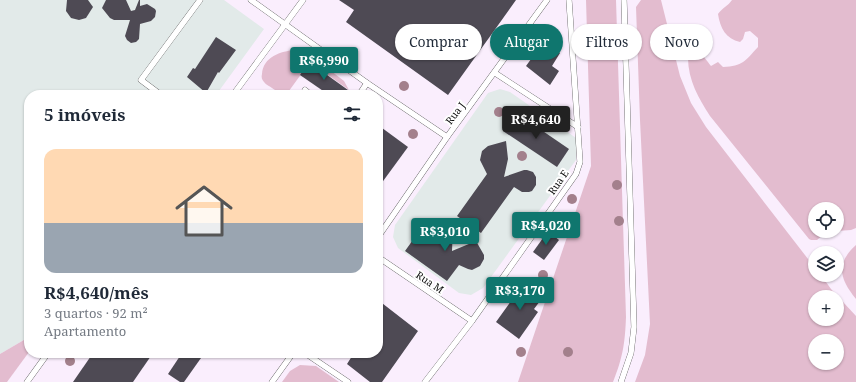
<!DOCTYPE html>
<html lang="pt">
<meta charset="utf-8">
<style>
body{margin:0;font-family:"Noto Serif",serif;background:#f6f6f7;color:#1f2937;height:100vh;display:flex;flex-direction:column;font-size:15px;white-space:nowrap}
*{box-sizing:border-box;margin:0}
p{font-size:13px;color:#747a83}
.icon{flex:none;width:22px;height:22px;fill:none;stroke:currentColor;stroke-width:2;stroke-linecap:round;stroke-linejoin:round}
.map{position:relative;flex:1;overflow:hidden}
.details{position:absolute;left:24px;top:90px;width:359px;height:268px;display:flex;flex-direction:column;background:#fff;border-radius:16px;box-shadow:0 1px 3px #0004}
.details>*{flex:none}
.guide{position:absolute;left:395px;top:24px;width:380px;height:36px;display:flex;gap:8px}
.buttons{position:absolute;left:808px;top:202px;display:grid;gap:8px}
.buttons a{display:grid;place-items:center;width:36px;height:36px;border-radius:50%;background:#fff;box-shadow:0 1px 3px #0004;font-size:20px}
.price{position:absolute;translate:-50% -34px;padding:0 9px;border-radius:4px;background:#0f766e;color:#fff;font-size:13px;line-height:26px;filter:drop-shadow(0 1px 2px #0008)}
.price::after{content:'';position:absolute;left:50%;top:24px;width:12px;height:9px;margin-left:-6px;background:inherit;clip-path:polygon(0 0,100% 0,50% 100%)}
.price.selected{background:#222;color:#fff}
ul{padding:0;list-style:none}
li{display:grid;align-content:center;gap:8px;height:212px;padding:0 20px}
li span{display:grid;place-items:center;height:124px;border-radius:12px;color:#555}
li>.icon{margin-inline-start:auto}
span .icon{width:72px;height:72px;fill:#fffc;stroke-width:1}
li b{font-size:17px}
h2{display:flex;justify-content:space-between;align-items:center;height:48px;padding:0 20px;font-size:17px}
.pill{padding:0 14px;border-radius:18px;background:#fff;box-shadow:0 1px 3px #0004;font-size:14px;line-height:36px}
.pill.selected{background:#0f766e;color:#fff}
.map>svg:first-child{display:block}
</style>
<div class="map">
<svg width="856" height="382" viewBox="0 0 856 382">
<rect width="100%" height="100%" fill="#faeefd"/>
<g fill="#e2eae9">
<path d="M0,0H224L264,29L216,95H29V337L0,354Z"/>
<path d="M500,89L510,92L576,138V160L483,288L471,295L459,293L398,248L393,237L395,225L488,93Z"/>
</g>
<g fill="#e3bccf" fill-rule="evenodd">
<path d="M586,0H616L626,317C625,343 623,357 613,382H518L591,166Z"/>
<path d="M641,0H661L680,76L691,103L706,127L815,268V275H821L831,289L856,316V382H635L645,355L650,324L640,120L636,7ZM815,297H837V319H815ZM815,341H837V363H815Z"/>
<path d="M732,0H856V228L851,230L837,231V209H815V231H837L828,232L824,234L817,240H811L809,239L710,116C699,99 688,80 688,58C699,46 705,59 711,66L718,62L723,67C743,66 745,61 758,47V38L750,31L745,32L743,39L740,42C726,39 720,28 718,14C722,8 728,6 732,0Z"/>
<path d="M295,50L304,52L313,57L344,81L349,90L310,62L286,95C280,95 277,91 272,88C270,86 266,85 264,82C262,80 261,77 262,74C263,57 281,51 295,50Z"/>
<path d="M856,245V299C840,279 835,264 856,245Z"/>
<path d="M29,337V352L7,382H0V354Z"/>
<path d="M300,365L316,366L339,382H282L290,371Z"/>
</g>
<g fill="#4e4a54">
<path d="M67,0H88L93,7L86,18L79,20L71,18L66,11Z"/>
<path d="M106,0H126L131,11L135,10L139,0H140V6L147,4L155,9L156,11L155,17L151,21L140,24L139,39L136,42L131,43L127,40L125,36L130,20H114L110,18L102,8Z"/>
<path d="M339,0H516L448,95L346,22L354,10Z"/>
<path d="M535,35L560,53L552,66L559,71L550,85L526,66L534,55L526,49Z"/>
<path d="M216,37L236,50L219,73L218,72L206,93L187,77L193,68L195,69Z"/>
<path d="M309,62L355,95H329L300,75Z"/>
<path d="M515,112L569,149L557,167L503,131Z"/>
<path d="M378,125L408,147L378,188Z"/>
<path d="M506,141L508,159L504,177L524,170H527L533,172L536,177V185L532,191L529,192H522L514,187L481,233L457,216L487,174L480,160L482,151L488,146Z"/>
<path d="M439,223L453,226L452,251L476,241L484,255V259L480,266L472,270L468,269L459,265L447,281L405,251L415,237L425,244L430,229L436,224Z"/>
<path d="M548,231L559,240L544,260L533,252Z"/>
<path d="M524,283L543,297L534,309L538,312L519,339L496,322Z"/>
<path d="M378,300L418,331L382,382H370L347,364L354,353H378Z"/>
<path d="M93,353H153L133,382H73Z"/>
<path d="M182,353H193L201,358L184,382H180L168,374Z"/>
</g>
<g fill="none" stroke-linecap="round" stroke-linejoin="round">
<g stroke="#3f3f3f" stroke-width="6">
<g id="lane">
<path d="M251,0L367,83L447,137"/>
<path d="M495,73L578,127"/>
<path d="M305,90L311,95"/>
<path d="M161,95L141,80L200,0"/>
<path d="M233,95L303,0"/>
<path d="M359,95L367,83"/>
<path d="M378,237L447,137L547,0"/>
<path d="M378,257L472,321"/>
<path d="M305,353L348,382"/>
<path d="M27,382L48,353"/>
<path d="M272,382L293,353"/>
<path d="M425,382L472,321L576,174L580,162L569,0"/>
<path d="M621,382L631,353L634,327L624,0"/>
</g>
</g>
<use href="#lane" stroke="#fff" stroke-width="5.5"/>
</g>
<g fill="#a3808c">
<circle cx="581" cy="46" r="5"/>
<circle cx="404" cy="86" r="5"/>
<circle cx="499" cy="112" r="5"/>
<circle cx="413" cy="134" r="5"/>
<circle cx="522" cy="156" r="5"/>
<circle cx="617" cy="185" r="5"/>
<circle cx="572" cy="199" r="5"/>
<circle cx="619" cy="221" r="5"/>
<circle cx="418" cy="227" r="5"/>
<circle cx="543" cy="275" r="5"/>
<circle cx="521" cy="352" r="5"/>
<circle cx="568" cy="352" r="5"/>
<circle cx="70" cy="361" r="5"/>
</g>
<g text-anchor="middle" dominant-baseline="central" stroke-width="4" stroke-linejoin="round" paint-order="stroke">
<g font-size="10" fill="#0c0c0c" stroke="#fff">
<text transform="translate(455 113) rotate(-53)">Rua J</text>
<text transform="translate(558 182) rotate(-55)">Rua E</text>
<text transform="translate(430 282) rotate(34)">Rua M</text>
</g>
</g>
</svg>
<div class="buttons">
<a><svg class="icon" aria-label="locate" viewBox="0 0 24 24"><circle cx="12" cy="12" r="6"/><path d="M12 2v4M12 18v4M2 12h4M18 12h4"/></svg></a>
<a><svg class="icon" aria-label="layers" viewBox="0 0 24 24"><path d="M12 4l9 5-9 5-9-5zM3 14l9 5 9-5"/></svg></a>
<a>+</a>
<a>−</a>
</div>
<b class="price" style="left:324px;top:81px">R$6,990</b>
<b class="price selected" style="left:536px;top:140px">R$4,640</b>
<b class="price" style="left:546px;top:246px">R$4,020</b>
<b class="price" style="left:445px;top:252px">R$3,010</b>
<b class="price" style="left:520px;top:311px">R$3,170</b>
<div class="guide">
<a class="pill">Comprar</a>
<a class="pill selected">Alugar</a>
<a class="pill">Filtros</a>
<a class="pill">Novo</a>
</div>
<section class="details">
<h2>5 imóveis<svg class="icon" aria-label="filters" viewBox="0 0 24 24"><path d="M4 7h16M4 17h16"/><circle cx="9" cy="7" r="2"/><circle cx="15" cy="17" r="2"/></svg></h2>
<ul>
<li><span style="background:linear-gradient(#ffd9b3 60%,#9aa5b1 0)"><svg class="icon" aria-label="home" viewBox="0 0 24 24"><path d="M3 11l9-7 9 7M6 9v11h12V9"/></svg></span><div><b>R$4,640/mês</b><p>3 quartos · 92 m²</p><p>Apartamento</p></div></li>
</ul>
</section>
</div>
